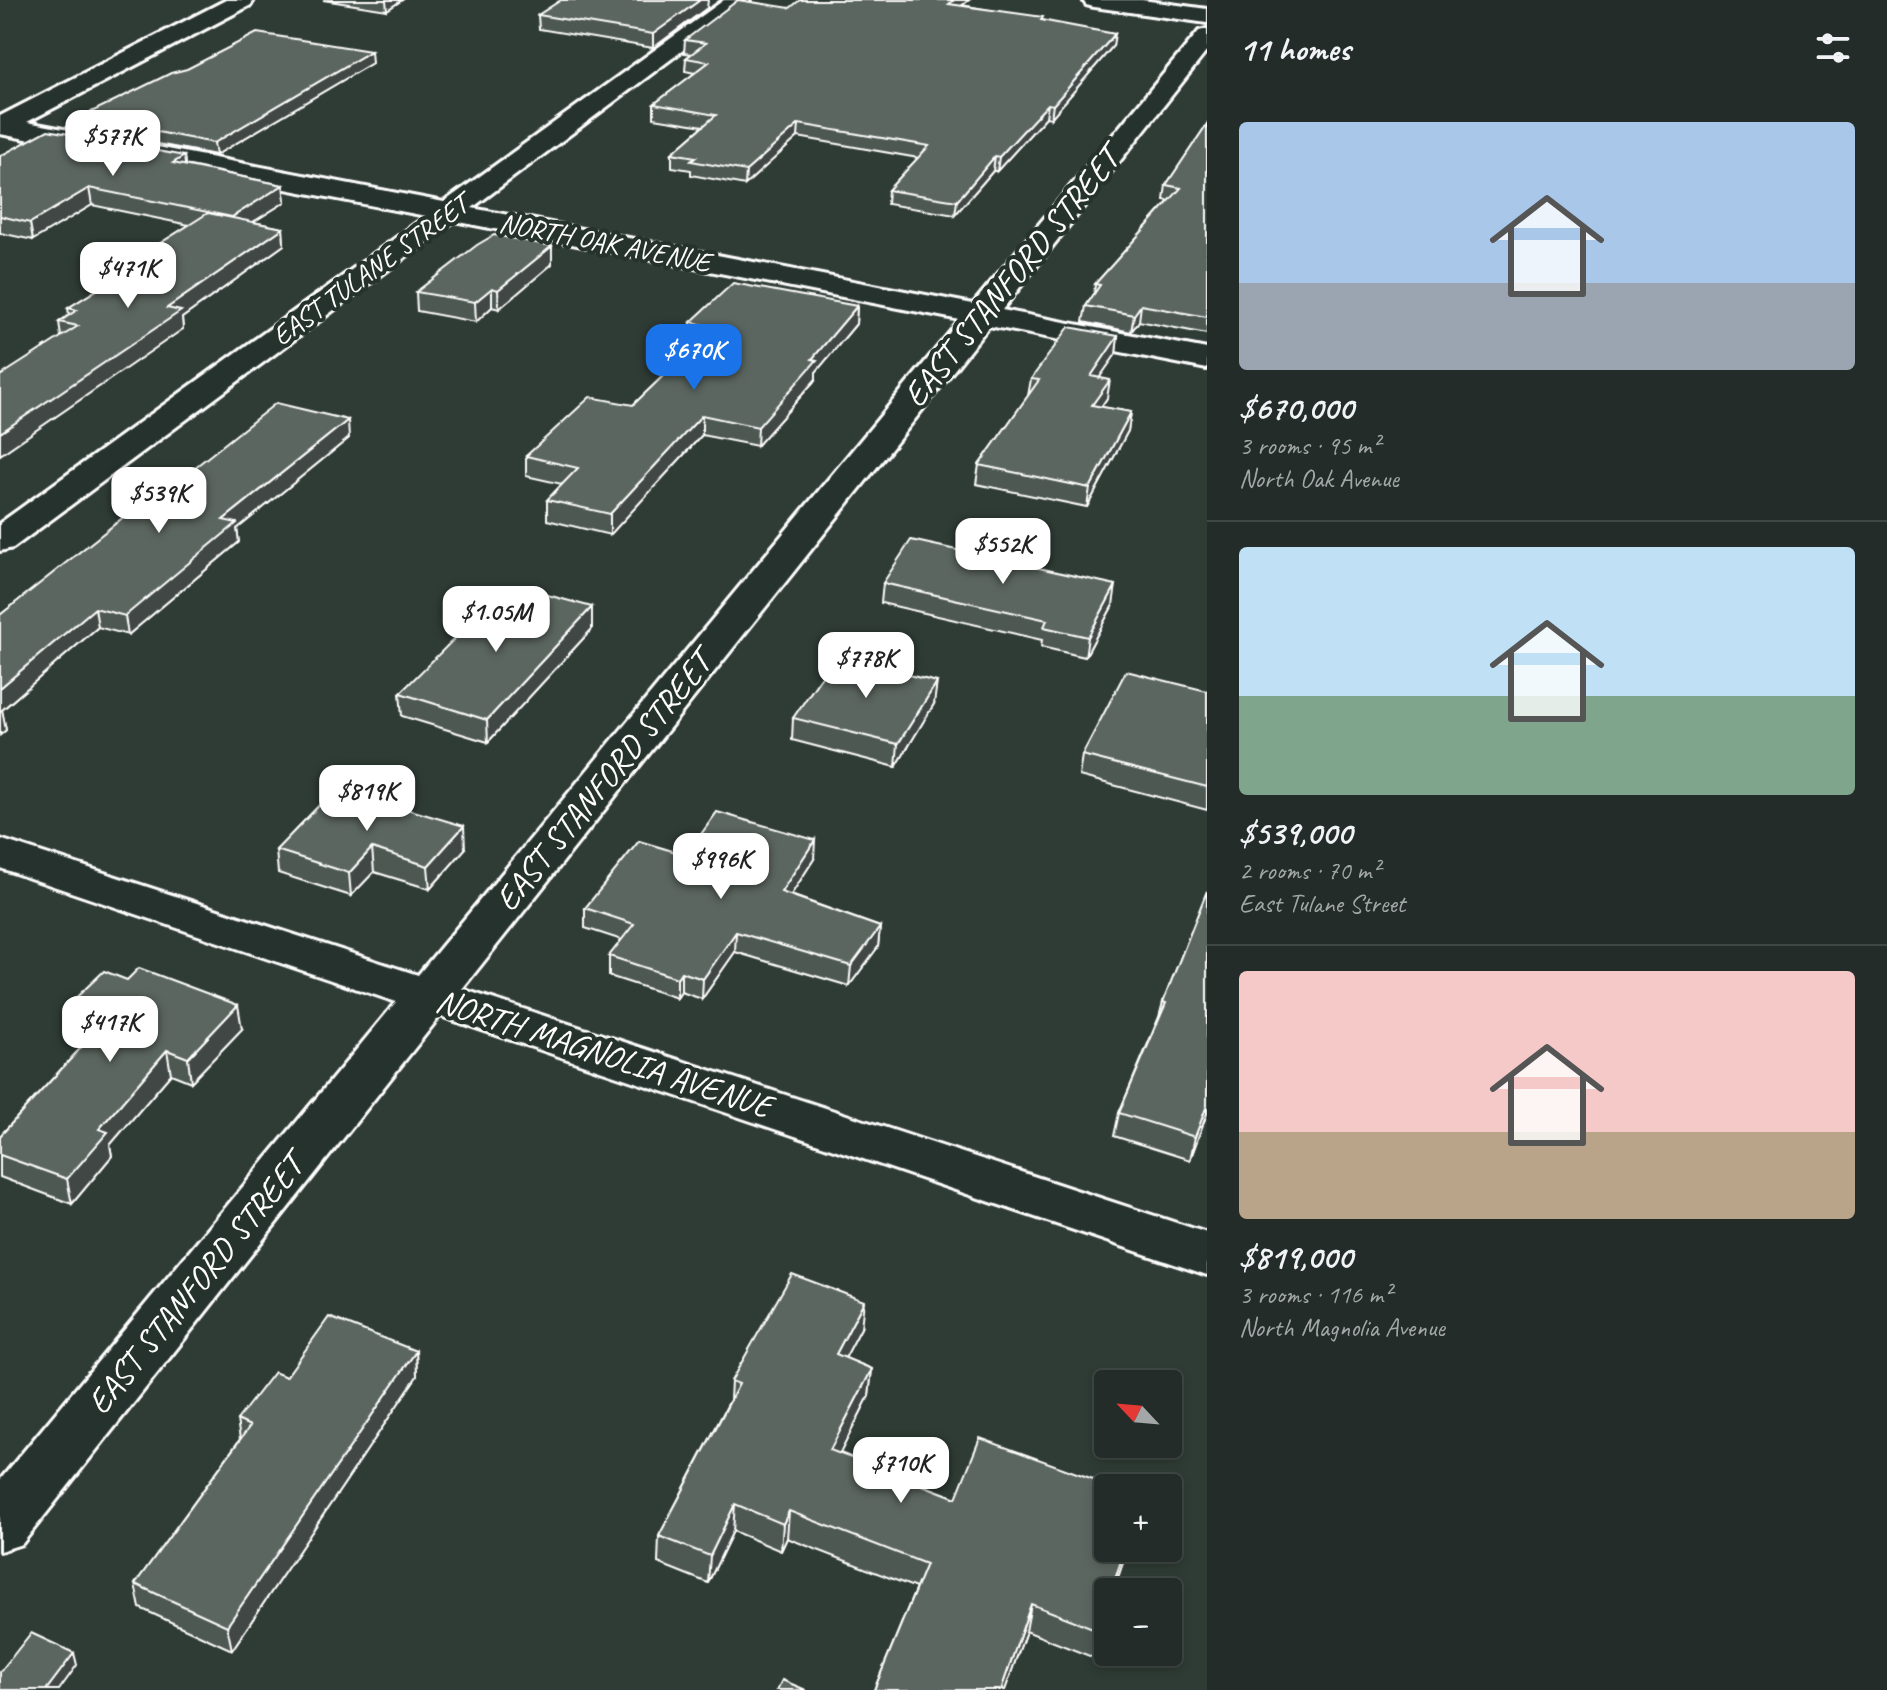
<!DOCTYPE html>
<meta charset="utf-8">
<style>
body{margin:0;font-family:Caveat,sans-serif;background:#2f3834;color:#f1f3f6;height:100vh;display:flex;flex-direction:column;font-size:30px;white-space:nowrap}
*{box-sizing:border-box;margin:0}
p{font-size:26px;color:#a3a7a8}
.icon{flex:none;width:44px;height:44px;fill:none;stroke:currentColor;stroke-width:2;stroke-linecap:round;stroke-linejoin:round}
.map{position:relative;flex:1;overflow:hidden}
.sheet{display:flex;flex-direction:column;background:#232c28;width:680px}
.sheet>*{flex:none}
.needle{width:52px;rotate:296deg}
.controls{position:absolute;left:1094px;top:1370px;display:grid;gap:16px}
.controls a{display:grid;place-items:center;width:88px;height:88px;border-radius:8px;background:#232c28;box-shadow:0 4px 12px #0003,0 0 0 2px #404845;font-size:40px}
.price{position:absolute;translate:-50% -68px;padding:0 18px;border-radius:16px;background:#fff;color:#222;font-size:26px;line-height:52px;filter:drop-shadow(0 2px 4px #0008)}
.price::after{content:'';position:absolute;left:50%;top:48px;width:24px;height:18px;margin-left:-12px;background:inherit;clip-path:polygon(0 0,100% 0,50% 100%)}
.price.current{background:#1a73e8;color:#fff}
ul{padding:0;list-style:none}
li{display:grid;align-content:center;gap:16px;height:424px;padding:0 32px}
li+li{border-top:2px solid #404845}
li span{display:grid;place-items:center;height:248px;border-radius:8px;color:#555}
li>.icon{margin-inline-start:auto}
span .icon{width:144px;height:144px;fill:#fffc;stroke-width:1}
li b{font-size:34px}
h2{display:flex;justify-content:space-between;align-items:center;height:96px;padding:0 32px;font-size:34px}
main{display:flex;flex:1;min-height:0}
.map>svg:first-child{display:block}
</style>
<main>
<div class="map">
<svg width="1207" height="1690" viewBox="0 0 1207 1690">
<rect width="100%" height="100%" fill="#2f3b35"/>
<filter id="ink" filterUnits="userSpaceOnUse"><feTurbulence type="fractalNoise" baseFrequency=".0125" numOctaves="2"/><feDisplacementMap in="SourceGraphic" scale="16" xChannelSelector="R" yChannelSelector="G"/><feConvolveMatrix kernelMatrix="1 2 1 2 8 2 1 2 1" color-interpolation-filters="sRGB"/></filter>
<g filter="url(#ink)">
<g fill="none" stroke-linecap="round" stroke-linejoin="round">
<g stroke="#fff" stroke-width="6">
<path id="minor" d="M226,0H254L251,5L27,122L444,202L724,0H750L472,208L973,304L1199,31L1207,29V51L1002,310L1207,349V369L989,326L462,989L1207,1233V1275L440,1016L22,1544L0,1551V1480L396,1002L0,868V839L418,975L960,320L454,221L13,548L0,551V523L426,216L0,134V116Z"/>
</g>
<g stroke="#fff" stroke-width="6">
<path id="secondary" d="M1083,0H1142L1207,9V23L1094,7L1086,5Z"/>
</g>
<use href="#minor" fill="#26332d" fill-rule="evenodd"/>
<use href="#secondary" fill="#26332d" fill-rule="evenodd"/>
</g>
<g fill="#4e5853" stroke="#fff" stroke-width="2">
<path d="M323,0H402L387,10Z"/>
<path d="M969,0L962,5L1043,20L1113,46L1051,118L1046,117L997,171H993L955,215L887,204L888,190L918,158L798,137L745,185L691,175V170L672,167V153L703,126L654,118V104L695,73L685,71L686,58L692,54L684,53L685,40L790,8Z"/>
<path d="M707,8L653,48L539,29L538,15Z"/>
<path d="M372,63L216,155L83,130L81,117Z"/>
<path d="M1207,124V334L1139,321L1131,332L1083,322L1086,306L1094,294L1095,284L1169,201L1164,200L1166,185Z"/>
<path d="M0,156H184L185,165L283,185L285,202L253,222L283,228L284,245L182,318L183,329L61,337L59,322L69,315L68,308L160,250L159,244L189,225L92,205L33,240L0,233Z"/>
<path d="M552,264L499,309L492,307L476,322L417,311L416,292Z"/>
<path d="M857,306L856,324L816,372V379L757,446L702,435L610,535L547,520V500L562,484L526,476V456L633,405L698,342L691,341V322Z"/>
<path d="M1118,336L1116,354L1099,378L1107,398L1101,407L1131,412L1128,431L1087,507L976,484L979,465L1028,396L1031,379Z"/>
<path d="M349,438L237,529L239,542L128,635L98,627L2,710L6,730L0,735V615L160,495Z"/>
<path d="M883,583L1113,605L1085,657L1041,647L1042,640L881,603Z"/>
<path d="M512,607H592V629L488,742L402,716L400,693Z"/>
<path d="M1207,691V810L1079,776L1082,755Z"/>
<path d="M934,704L896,767L792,740L793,718Z"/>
<path d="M336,788L465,849L430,889L374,872L351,896L278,873L276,850Z"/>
<path d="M686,855L814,859L791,895L880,927L878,947L849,986L735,952L702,999L681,992L677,998L609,976V956L622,940L585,928V908Z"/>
<path d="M1207,891V1113L1190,1160L1114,1136L1119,1113L1159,1017L1163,1002Z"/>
<path d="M63,1010L242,1029L191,1082L171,1074L110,1145L112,1156L72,1204L0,1177V1136L87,1041L68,1034Z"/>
<path d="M861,1328L845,1358L872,1369L869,1396L840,1453L956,1498L1108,1548H1128L1113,1592H1108V1608L1092,1657L1026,1631L1005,1690H874L916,1588L787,1538L781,1551L733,1531L708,1583L658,1563L659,1536L730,1400L731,1381Z"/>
<path d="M416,1351L417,1376L232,1650L140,1608L135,1584L240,1439L237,1420L286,1377Z"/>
</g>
<g fill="#404744" stroke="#fff" stroke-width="2">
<path d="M386,0H402L387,10Z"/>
<path d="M700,0H708L707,8L653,48V34Z"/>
<path d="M954,0H969L948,16L949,4Z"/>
<path d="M1115,34L1113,46L1051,118L1053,105Z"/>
<path d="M371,51L372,63L216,155L214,143Z"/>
<path d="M1048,104L1046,117L997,171L999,157Z"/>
<path d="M799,124L798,137L745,185L746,171Z"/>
<path d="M184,156L186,173L173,163Z"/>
<path d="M995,156L993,171L955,215L957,201Z"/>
<path d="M283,185L285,202L234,234L232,217Z"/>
<path d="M89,188L92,205L33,240L30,223Z"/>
<path d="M283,228L284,245L182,318L183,329L0,455V433L167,308Z"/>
<path d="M552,246V264L499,309L498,290Z"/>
<path d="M492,288V307L476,322L475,302Z"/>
<path d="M1141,305L1139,321L1131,332L1134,315Z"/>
<path d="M857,306L856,324L816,372V379L757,446L758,427L812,359Z"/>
<path d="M1118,336L1116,354L1088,394L1091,376Z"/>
<path d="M1110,380L1107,398L1090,423L1092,405Z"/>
<path d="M1131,412L1128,431L1087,507L1090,488Z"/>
<path d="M702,415V435L610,535V514Z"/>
<path d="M348,420L349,438L237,529L239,542L128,635L125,616L223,520Z"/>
<path d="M1116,585L1113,605L1085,657L1088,637Z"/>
<path d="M592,607V629L488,742L487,720Z"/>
<path d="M95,608L98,627L2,710L6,730L0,735V688Z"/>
<path d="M937,682L934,704L896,767L898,744Z"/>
<path d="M464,826L465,849L430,889L428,866Z"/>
<path d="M815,840L814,859L780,912L781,892Z"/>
<path d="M372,848L374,872L351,896L349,873Z"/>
<path d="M880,927L878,947L849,986L851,966Z"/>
<path d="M736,932L735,952L702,999L703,979Z"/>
<path d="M681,972V992L677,998V978Z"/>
<path d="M238,1005L242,1029L191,1082L188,1058Z"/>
<path d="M167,1050L171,1074L110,1145L112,1156L72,1204L67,1179L99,1129Z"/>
<path d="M1207,1105V1113L1190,1160L1195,1137Z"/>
<path d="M864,1301L861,1328L833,1381L836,1354Z"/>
<path d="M416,1351L417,1376L232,1650L227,1626Z"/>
<path d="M872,1369L869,1396L828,1477L830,1450Z"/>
<path d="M735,1504L733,1531L708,1583L710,1556Z"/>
<path d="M789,1511L787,1538L781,1551L783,1524Z"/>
<path d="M1125,1548H1128L1113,1592H1111Z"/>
<path d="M1108,1601V1608L1092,1657L1098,1630Z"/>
<path d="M1031,1604L1026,1631L1005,1690H1001Z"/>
<path d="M74,1653L77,1665L59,1690H46Z"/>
</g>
<g fill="#5b6661" stroke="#fff" stroke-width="2">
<path d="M561,0H700L653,34L538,15Z"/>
<path d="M738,0L790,8L800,0H954L949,4L1043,17L1041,20L1115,34L1053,105L1048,104L999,157L995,156L957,201L888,190L929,146L799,124L746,171L691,161L696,157L672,153L716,115L654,104L709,62L686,58L706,43L685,40Z"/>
<path d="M257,33L371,51L214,143L81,117L171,73L187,69Z"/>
<path d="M1207,124V317L1141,305L1134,315L1086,306L1100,285L1095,284L1181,188L1166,185Z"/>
<path d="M48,130L184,156L173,163L283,185L232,217L89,188L30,223L0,216V156Z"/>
<path d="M208,213L283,228L167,308L181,311L0,433V376L78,326L59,322L77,310L68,308L167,246L159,244Z"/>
<path d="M494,235L552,246L498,290L492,288L475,302L416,292L477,245Z"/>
<path d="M733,283L857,306L812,359L817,360L758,427L702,415L610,514L547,500L578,468L526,456L590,397L633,405L714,327L691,322Z"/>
<path d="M1069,327L1118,336L1091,376L1110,380L1092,405L1131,412L1090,488L979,465L1039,380L1031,379Z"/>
<path d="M276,403L348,420L223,520L237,523L125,616L95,608L0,688V615L154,493L160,495Z"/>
<path d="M911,540L1116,585L1088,637L1044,627L1047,620L883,583Z"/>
<path d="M529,590L592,607L487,720L400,693L491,602L512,607Z"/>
<path d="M835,657L937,682L898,744L793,718Z"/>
<path d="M1126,671L1207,691V787L1082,755Z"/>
<path d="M336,788L464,826L428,866L372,848L349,873L276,850Z"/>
<path d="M717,812L815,840L781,892L880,927L851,966L736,932L703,979L681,972L677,978L609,956L634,924L585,908L639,841L686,855Z"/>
<path d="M1207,891V1105L1195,1137L1119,1113L1166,1003L1163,1002Z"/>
<path d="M139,968L238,1005L188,1058L167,1050L99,1129L108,1132L67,1179L0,1155V1136L102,1025L63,1010L104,971L127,980Z"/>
<path d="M792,1274L864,1301L836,1354L872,1369L830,1450L956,1498L980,1438L1118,1488H1108V1548H1125L1111,1592H1108V1601L1098,1630L1031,1604L1001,1690H874L926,1564L789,1511L783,1524L735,1504L710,1556L659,1536L739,1384L731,1381Z"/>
<path d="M329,1317L416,1351L227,1626L135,1584L250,1426L237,1420L274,1372L286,1377Z"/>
<path d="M31,1633L74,1653L46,1690H0V1672Z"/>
<path d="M782,1680L806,1690H777Z"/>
</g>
</g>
<g text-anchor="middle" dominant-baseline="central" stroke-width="8" stroke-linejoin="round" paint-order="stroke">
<g font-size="28" fill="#fff" stroke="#26332d">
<text transform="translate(605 242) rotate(11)">NORTH OAK AVENUE</text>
<text transform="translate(370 270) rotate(-36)">EAST TULANE STREET</text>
</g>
<g font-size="34" fill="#fff" stroke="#26332d">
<text transform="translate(1011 277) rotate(-51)">EAST STANFORD STREET</text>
<text transform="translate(603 781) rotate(-51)">EAST STANFORD STREET</text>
<text transform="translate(604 1053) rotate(18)">NORTH MAGNOLIA AVENUE</text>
<text transform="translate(195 1284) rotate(-51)">EAST STANFORD STREET</text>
</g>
</g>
</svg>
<div class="controls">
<a><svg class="needle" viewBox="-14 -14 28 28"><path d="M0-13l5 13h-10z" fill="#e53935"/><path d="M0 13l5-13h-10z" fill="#a3a7a8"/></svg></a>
<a>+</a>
<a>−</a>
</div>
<b class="price" style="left:113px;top:178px">$577K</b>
<b class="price" style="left:128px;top:310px">$471K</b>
<b class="price current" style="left:694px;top:392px">$670K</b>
<b class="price" style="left:159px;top:535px">$539K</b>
<b class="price" style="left:1003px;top:586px">$552K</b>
<b class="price" style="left:496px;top:654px">$1.05M</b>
<b class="price" style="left:866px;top:700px">$778K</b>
<b class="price" style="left:367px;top:833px">$819K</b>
<b class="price" style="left:721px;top:901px">$996K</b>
<b class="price" style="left:110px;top:1064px">$417K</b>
<b class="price" style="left:901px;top:1505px">$710K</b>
</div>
<section class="sheet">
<h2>11 homes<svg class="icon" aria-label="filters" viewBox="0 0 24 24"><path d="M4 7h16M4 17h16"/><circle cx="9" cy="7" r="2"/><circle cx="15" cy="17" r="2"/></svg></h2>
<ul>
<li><span style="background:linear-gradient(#a9c7e8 65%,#9aa5b1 0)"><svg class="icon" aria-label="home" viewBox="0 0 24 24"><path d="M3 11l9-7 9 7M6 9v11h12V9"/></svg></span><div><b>$670,000</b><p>3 rooms · 95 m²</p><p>North Oak Avenue</p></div></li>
<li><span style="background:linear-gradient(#bfe0f5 60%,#7fa58c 0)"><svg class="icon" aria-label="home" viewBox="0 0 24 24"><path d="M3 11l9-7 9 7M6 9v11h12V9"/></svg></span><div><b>$539,000</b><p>2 rooms · 70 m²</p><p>East Tulane Street</p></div></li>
<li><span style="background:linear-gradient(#f6c9c9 65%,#b9a48a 0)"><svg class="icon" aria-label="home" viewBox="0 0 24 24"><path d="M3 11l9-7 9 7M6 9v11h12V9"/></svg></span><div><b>$819,000</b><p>3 rooms · 116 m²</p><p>North Magnolia Avenue</p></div></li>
</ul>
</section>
</main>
